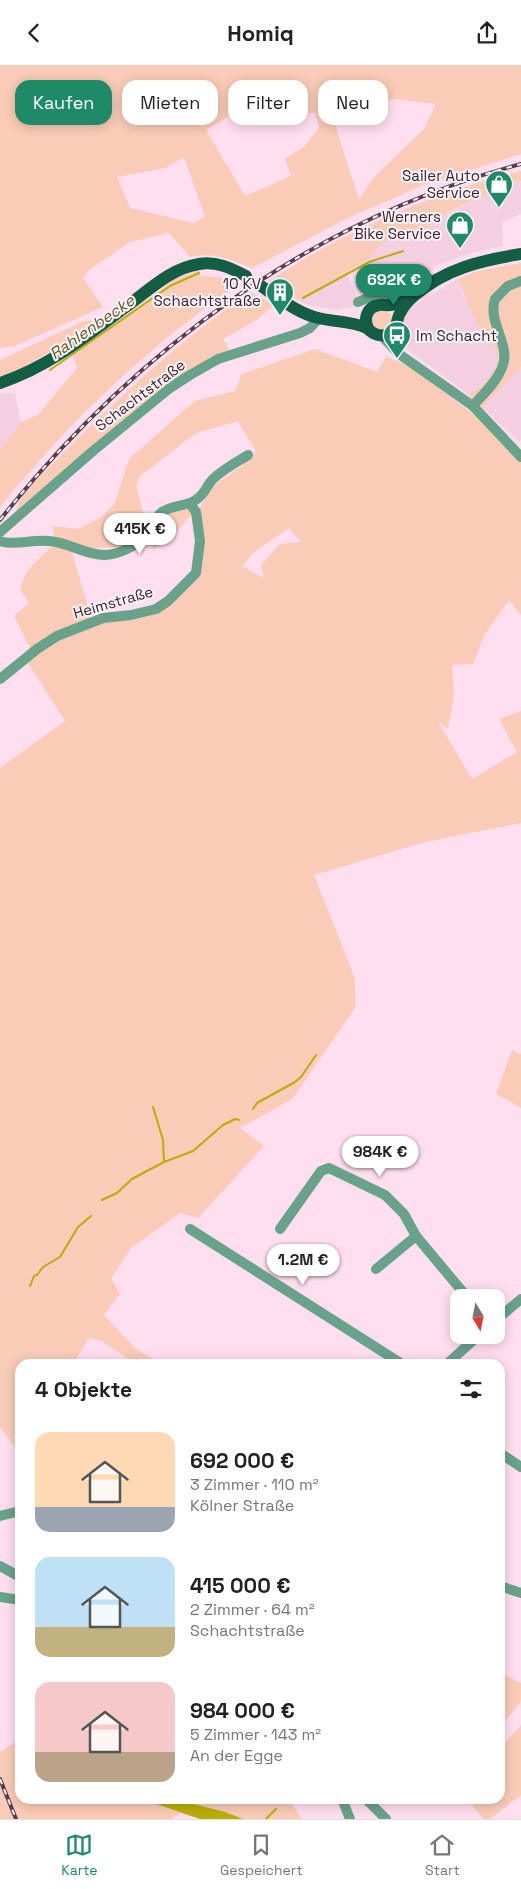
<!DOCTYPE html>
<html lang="de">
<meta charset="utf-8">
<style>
body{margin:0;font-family:"Space Grotesk",sans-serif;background:#f2f2f2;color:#222;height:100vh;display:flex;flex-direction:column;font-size:19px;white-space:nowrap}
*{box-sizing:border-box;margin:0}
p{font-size:16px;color:#767676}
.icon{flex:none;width:28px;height:28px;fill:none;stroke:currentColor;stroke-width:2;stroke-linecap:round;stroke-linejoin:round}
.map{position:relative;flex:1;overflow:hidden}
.sheet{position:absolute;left:15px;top:1294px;width:490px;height:445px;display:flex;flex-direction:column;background:#fff;border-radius:15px;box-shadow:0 2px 12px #0003}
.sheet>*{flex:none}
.banner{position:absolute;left:15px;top:15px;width:491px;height:45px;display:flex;gap:10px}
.needle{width:32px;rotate:170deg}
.fabs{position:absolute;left:450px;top:1224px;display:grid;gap:10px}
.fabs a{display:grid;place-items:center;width:55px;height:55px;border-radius:10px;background:#fff;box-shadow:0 2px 12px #0003;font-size:25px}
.price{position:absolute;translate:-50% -42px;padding:0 11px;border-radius:18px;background:#fff;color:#222;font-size:16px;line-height:32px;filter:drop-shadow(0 1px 2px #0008)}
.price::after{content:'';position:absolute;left:50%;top:30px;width:15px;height:11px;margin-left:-8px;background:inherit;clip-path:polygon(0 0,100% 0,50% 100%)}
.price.active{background:#1e8a67;color:#fff}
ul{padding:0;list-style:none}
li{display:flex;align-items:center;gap:15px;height:125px;padding:0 20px}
li span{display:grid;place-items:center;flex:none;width:140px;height:100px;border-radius:15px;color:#555}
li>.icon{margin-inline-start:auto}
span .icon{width:60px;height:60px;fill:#fffc;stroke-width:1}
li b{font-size:21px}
h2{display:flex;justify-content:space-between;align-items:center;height:60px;padding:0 20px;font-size:21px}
.tag{padding:0 18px;border-radius:15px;background:#fff;box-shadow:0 2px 12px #0003;font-size:18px;line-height:45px}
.tag.active{background:#1e8a67;color:#fff}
header{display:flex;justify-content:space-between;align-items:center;height:65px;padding:0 20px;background:#fff;font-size:22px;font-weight:600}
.dock{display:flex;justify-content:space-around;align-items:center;height:70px;border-top:1px solid #e0e0e0;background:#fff;font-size:14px;color:#767676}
.dock a{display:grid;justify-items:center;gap:2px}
.dock .active{color:#1e8a67}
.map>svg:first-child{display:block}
</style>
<header><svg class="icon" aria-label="back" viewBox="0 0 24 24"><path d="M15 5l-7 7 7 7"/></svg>Homiq<svg class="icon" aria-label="share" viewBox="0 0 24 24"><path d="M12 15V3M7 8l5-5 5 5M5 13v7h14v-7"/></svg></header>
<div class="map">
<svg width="521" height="1754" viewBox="0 0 521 1754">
<rect width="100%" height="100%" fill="#ffdeef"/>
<g fill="#f3cfe1">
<path d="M521,116V149L502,157L503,181L475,187L438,200L426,210L384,233L368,195L383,177L430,155L455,145L487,129Z"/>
<path d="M346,206L360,239L348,243L333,245L307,240L298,235Z"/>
<path d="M457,214L464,232L491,272L498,295L492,308L475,327L468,329L408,285L401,271L406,248L415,240Z"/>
<path d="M521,301V375L519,377L483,343Z"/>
<path d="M15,328L21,357L0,385V329Z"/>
</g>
<g fill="#facbb6" fill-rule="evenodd">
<path d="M0,0H521V89L426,119L348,153L252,203C231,195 212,186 190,192L169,168L130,177L89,205L83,213L103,242L14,281L0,283ZM397,34L436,39L424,64L373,113L359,135L329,41ZM234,48L283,52L315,48L319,62L305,81L285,94L291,111L245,131L206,65ZM184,92L205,152L193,158L130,143L117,112L165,103Z"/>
<path d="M521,106V116C489,125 461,143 430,155L432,172L420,175L413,163L383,177L368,195L298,235L269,216C345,166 433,128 521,106Z"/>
<path d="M521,198V301L483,343L468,329C482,325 492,308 498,295L491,272L482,269L457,214L478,206Z"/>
<path d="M199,205L201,211L225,213L239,219C150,279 67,359 0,442V385L21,357L38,350L77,303L73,289L177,213Z"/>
<path d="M251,227L274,240L258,254L223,274L229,285L208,293V296L168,321L15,447C21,427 48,404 63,388C122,329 182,274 251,227Z"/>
<circle cx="382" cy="255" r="10"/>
<path d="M84,256H93V261L17,306L0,311V295Z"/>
<path d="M315,284L377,307L386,292L408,300L472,348L521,396V550L509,535L485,569L473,599L452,600L454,630L448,664L438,657L472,714L517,687L499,654L521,646V758L425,777L314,810L355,914V943L292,1034L240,1063L264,1081L198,1153L180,1148L132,1182L111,1213L120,1229L104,1250L134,1282L160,1299H135L102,1276L89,1273L73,1299H20V1389L0,1362V703L65,656L28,598L34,591L14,551L29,538L20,524L27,506L54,479L71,484L93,559L157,546L199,508V444L213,421L242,401L256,386L238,356L196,368L140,411L136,420L146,458L125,482L90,483L55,474L52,461L78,464L101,452L114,440L129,394L195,336L235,326L242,309ZM289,463L301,477L280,479L261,500L264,513L242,501L255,486Z"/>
<path d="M182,442L191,445L193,448L176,467L154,484L146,473L160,453Z"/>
<path d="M512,985L521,989V1043L496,1029Z"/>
<path d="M500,1607L521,1618V1636L502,1660H500Z"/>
<path d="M521,1660V1730L490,1754H483L468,1734H500V1683Z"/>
<path d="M20,1674V1734H288L302,1754H200L181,1748L171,1754H0V1687Z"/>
</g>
<path fill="#b7af04" d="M142,1734H174L225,1747L243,1754H200Z"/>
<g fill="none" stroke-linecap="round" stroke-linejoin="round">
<g stroke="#b7af04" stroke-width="2">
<path d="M303,233L369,197L403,186"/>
<path d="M50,305L170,221L199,208"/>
<path d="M153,1042L163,1075L164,1097"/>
<path d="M253,1044L257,1038L295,1017L301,1012L316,990"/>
<path d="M102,1135L117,1128L132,1114L145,1107L164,1097L193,1086L223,1060L235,1054L239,1055"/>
<path d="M30,1221L34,1211L37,1210L43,1202L60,1192L78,1162L91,1151"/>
<path d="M266,1754L276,1744"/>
</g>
<g stroke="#68a28a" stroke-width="10">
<path d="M358,237L377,229L384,231L423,214H430L432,218"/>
<path d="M382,271L399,289L473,341L521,392"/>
<path d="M473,341C483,329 496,318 502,303C512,280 487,258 495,234L508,221L521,216"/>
<path d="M0,467L93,386L170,323L190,310L218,294L300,268L310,263L319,253"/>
<path d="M0,476C12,481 35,474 49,476C68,477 85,490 104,490C119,490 138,480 148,469C154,461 154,453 162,447C173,439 188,442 197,434C205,429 207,419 214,413C224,404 237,397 248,390"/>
<path d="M0,614L37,584L57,571L103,553L131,550L156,544L168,536L196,508L200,476L196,447L190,439"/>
<path d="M190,1164L402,1299"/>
<path d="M280,1164L321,1106L329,1103L385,1130L404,1149L416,1171L467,1232"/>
<path d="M376,1204L416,1171"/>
<path d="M496,1255L521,1234"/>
<path d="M447,1299L479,1270"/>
<path d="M500,1388L521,1402"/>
<path d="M0,1451L20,1446"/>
<path d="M0,1501L20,1512"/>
<path d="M500,1521L521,1528"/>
<path d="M0,1532L20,1535"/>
<path d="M342,1734L350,1754"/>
<path d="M366,1734L386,1754"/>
</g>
<g stroke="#145d45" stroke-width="12">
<path d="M261,221C279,233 297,248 318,253C335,257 352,256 367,263"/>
<path d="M414,231C407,234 399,239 391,240C387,241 383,239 379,240C366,242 363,255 369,265C377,272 390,273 395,263C398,258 397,253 400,248C403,242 409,235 415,230C445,204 482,195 521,189"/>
<path d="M0,318C48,302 87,271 127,241C148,226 171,203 199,199C216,196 231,203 246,211"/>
</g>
<g stroke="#553f4b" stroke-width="4">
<g id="rail">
<path d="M0,455C133,287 312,154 521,99"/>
<path d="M0,1714L16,1754"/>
</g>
</g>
<use href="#rail" stroke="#fef3f8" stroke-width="2" stroke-dasharray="5.5" stroke-linecap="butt"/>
</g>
<defs>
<g id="shop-pin" transform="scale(1.4375)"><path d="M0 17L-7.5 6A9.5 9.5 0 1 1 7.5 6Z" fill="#1e8a67" stroke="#fef3f8"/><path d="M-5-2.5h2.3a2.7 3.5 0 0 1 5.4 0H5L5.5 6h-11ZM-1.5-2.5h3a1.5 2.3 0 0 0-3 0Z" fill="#fff"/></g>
<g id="building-pin" transform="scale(1.4375)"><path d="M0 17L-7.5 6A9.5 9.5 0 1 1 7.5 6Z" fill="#1e8a67" stroke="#fef3f8"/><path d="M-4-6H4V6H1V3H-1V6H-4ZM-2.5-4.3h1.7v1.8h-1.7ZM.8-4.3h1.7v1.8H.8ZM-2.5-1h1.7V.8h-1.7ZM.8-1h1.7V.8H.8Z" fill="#fff"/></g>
<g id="bus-pin" transform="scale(1.4375)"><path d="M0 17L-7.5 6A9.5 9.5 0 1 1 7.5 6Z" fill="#1e8a67" stroke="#fef3f8"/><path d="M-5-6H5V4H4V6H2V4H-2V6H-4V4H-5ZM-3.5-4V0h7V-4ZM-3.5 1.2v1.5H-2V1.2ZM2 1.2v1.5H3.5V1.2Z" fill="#fff"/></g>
</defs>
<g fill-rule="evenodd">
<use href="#shop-pin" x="499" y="119"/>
<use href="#shop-pin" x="460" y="160"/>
<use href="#building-pin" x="280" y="227"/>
<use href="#bus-pin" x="397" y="270"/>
</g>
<g text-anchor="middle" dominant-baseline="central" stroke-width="4" stroke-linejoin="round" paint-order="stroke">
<g font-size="15" fill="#36222d" stroke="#fef3f8" text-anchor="end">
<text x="480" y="110">Sailer Auto<tspan x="480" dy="17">Service</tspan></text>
<text x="441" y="151">Werners<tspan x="441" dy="17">Bike Service</tspan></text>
<text x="261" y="218">10 KV<tspan x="261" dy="17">Schachtstraße</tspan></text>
<text x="416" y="270" text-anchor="start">Im Schacht</text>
</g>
<g font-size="15" fill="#36222d" stroke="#fef3f8">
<text transform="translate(140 330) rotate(-37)">Schachtstraße</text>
<text transform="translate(113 537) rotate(-16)">Heimstraße</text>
</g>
<g font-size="16" font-style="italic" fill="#5c5923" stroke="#fef3f8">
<text transform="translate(92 262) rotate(-35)">Rahlenbecke</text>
</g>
</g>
</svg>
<div class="fabs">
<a><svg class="needle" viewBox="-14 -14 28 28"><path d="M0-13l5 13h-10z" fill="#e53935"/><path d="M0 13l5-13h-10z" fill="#767676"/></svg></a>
</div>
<b class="price active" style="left:394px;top:241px">692K €</b>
<b class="price" style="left:140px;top:490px">415K €</b>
<b class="price" style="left:380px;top:1113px">984K €</b>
<b class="price" style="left:303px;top:1221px">1.2M €</b>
<div class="banner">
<a class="tag active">Kaufen</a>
<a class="tag">Mieten</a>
<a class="tag">Filter</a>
<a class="tag">Neu</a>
</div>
<section class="sheet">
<h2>4 Objekte<svg class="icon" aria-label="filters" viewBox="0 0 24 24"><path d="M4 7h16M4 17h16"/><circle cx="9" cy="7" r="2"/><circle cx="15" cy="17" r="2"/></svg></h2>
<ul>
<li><span style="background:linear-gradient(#ffd9b3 75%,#9aa5b1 0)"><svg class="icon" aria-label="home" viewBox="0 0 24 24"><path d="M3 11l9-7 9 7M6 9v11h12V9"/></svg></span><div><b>692 000 €</b><p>3 Zimmer · 110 m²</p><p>Kölner Straße</p></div></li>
<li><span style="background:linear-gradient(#bfe0f5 70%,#c2b280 0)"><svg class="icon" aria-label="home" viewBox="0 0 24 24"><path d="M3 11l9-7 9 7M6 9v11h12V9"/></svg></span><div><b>415 000 €</b><p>2 Zimmer · 64 m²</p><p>Schachtstraße</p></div></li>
<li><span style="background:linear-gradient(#f6c9c9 70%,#b9a48a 0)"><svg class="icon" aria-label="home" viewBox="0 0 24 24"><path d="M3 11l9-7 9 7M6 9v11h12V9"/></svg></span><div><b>984 000 €</b><p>5 Zimmer · 143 m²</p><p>An der Egge</p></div></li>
</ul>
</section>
</div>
<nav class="dock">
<a class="active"><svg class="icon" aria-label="map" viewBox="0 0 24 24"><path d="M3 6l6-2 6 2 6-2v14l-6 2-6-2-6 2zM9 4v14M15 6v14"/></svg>Karte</a>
<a><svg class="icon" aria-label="saved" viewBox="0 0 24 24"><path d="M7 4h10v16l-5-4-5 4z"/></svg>Gespeichert</a>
<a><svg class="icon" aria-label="home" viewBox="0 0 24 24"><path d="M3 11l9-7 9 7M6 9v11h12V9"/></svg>Start</a>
</nav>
